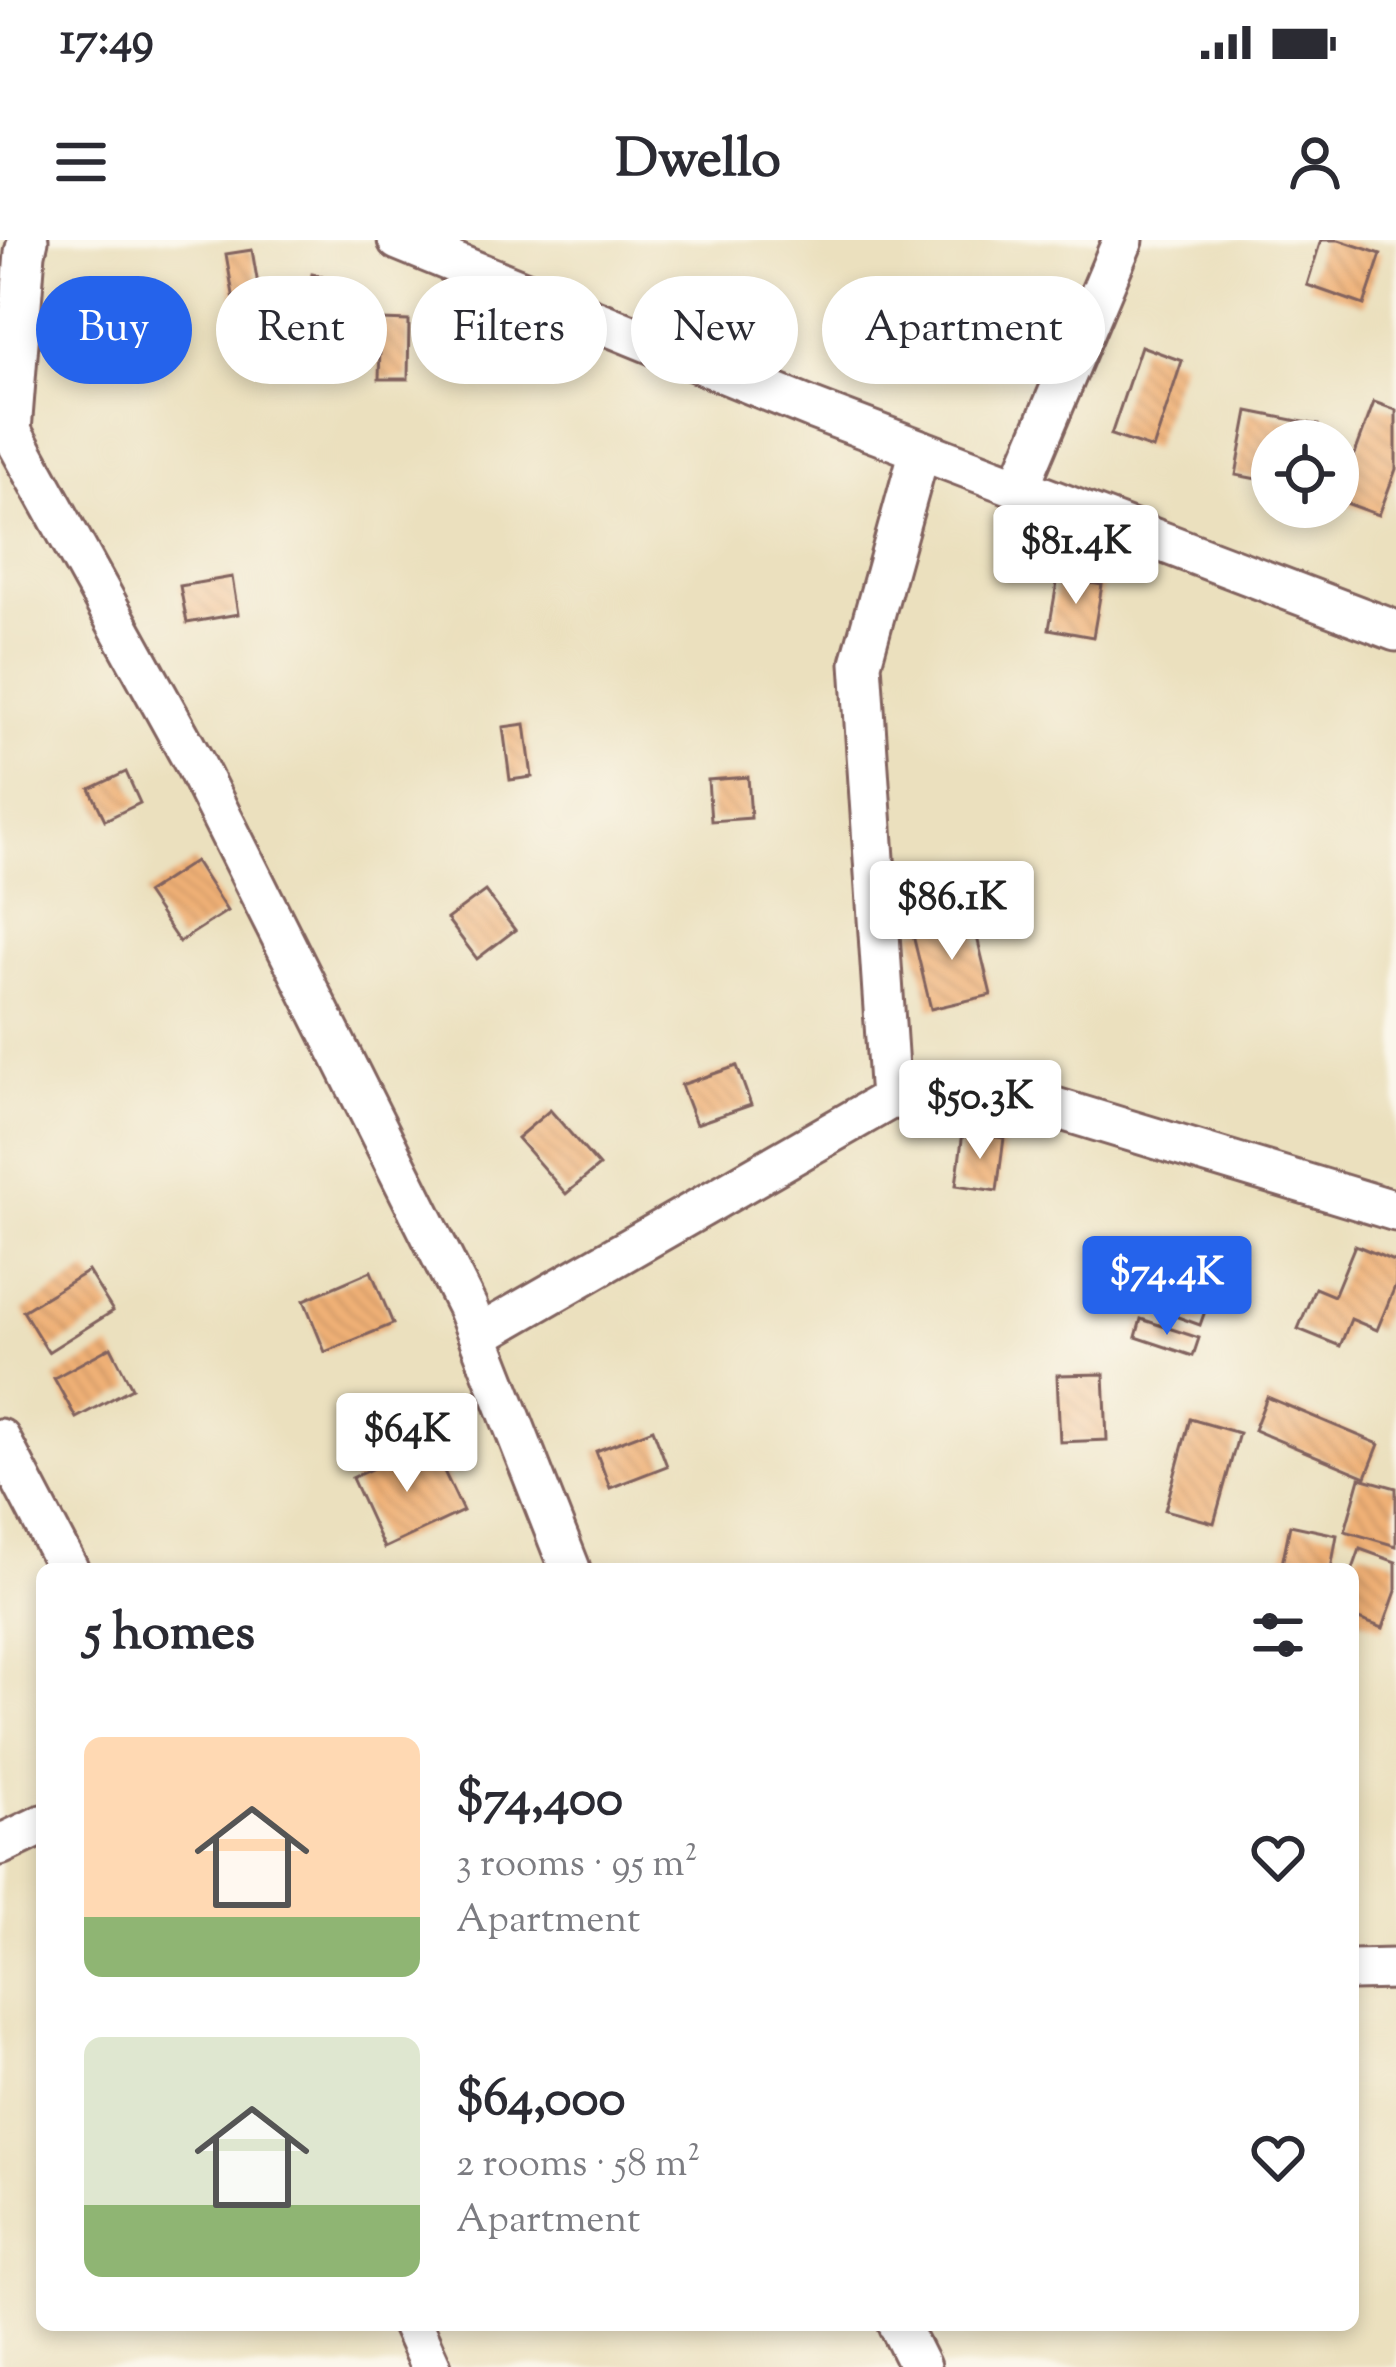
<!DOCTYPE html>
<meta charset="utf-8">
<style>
body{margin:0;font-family:"Sorts Mill Goudy",serif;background:#f7f7f7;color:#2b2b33;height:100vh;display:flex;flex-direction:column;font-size:45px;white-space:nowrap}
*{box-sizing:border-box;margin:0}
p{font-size:39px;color:#7c7c81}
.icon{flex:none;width:66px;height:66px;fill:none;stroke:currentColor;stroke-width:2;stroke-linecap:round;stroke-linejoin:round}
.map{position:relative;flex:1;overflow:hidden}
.panel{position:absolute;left:36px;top:1323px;width:1323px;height:768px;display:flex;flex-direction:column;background:#fff;border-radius:18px;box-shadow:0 6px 18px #0003}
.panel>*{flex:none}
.hud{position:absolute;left:36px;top:36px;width:1326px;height:108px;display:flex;gap:24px}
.fabs{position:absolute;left:1251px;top:180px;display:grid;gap:24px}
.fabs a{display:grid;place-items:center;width:108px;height:108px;border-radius:50%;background:#fff;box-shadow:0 6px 18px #0003;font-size:60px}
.price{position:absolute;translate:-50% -102px;padding:0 27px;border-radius:12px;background:#fff;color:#222;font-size:39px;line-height:78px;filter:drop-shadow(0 3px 6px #0008)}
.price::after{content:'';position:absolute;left:50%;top:72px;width:36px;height:27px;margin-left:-18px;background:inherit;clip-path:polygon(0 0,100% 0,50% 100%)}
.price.active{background:#2563eb;color:#fff}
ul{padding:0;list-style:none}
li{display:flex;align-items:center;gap:36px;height:300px;padding:0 48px}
li span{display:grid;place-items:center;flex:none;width:336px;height:240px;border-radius:18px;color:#555}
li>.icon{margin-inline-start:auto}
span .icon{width:144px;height:144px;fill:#fffc;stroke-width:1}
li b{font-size:51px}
h2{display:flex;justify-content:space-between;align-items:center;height:144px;padding:0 48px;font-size:51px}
.chip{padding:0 42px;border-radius:54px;background:#fff;box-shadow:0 6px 18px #0003;font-size:42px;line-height:108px}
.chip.active{background:#2563eb;color:#fff}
.status{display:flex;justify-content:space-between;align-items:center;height:84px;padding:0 60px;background:#fff;direction:ltr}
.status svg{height:33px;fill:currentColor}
header{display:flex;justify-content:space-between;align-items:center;height:156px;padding:0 48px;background:#fff;font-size:54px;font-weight:700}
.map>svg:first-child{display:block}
</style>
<div class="status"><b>17:49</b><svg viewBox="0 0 49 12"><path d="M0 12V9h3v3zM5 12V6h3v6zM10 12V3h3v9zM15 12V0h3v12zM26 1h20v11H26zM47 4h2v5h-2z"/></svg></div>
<header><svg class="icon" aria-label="menu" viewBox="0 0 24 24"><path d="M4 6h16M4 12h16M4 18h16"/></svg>Dwello<svg class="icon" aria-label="person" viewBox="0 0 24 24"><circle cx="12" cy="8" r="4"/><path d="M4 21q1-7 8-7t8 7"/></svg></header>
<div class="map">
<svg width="1396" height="2127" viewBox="0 0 1396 2127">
<defs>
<pattern id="building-back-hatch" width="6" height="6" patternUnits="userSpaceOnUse" patternTransform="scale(3)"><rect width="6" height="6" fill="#efb076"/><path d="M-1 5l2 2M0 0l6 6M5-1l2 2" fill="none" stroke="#ce9766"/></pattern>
</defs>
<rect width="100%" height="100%" fill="#fbf7ec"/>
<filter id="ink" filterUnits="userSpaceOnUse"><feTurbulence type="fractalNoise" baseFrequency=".00833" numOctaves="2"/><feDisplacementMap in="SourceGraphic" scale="24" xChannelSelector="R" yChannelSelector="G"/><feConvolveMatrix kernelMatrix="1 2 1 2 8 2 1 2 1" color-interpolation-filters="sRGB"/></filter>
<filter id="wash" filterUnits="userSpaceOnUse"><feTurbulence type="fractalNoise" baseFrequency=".004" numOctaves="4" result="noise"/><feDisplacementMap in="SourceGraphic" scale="48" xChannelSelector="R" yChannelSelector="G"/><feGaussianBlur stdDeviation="2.7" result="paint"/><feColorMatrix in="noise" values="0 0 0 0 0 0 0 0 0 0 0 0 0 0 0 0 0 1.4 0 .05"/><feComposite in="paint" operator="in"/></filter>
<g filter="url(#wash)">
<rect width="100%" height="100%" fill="#ebe0be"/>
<g id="blocks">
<g fill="url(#building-back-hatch)">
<path d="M1321,0H1339L1381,14L1364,65L1307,45Z"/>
<path d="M252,10L261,62L235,66L226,14Z"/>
<path d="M312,34L353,43L343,91L302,82Z"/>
<path d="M83,66L114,73L109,96L78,89Z"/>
<path d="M381,80L409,81L408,139H379Z"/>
<path d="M1141,106L1182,121L1153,209L1111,195Z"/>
<path d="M1374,162L1396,170V229L1379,275L1338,260Z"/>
<path d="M1248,171L1318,185L1315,201H1272V242L1236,235Z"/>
<path d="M232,337L238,374L187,383L180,346Z"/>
<path d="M1058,337L1102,345L1093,397L1049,389Z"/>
<path d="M525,484L532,537L510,540L503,487Z"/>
<path d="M126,532L140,563L105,580L90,549Z"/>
<path d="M748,537L751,578L711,581L708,540Z"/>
<path d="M195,621L227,671L179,702L146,653Z"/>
<path d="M485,651L515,690L477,719L447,679Z"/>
<path d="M972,676L991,755L931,769L912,691Z"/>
<path d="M737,826L751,865L696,884L681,845Z"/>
<path d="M550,870L599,926L566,954L517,898Z"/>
<path d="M963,892L1004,898L997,951L956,945Z"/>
<path d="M1135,1002L1219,1032L1200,1085L1117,1055Z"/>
<path d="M1355,1005L1396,1022V1044L1377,1090L1351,1079L1340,1106L1298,1089L1315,1048L1334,1056Z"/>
<path d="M88,1031L113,1071L48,1112L23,1071Z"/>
<path d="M371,1031L393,1084L325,1112L304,1060Z"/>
<path d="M1141,1079L1199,1098L1193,1116L1136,1097Z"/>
<path d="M111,1107L132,1148L76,1178L54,1138Z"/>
<path d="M1104,1134L1107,1200L1060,1202L1057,1135Z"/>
<path d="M1267,1157L1379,1204L1366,1237L1254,1190Z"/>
<path d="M1190,1179L1239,1193L1214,1283L1165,1270Z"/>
<path d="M653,1189L667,1226L610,1248L596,1211Z"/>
<path d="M430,1202L463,1271L384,1308L352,1238Z"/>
<path d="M1360,1238L1396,1248V1306L1345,1291Z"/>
<path d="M1290,1285L1337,1295L1331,1329H1281Z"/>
<path d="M1360,1309L1396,1322V1351L1383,1388L1353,1377V1329Z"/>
</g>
</g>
</g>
<g filter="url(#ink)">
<use href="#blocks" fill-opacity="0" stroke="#82635e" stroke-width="3"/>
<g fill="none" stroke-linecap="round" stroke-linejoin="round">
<g stroke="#82635e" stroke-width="45">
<g id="minor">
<path d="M28,0L25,13L11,191L196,526L467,1067L570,1329"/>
<path d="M398,0L813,169L1396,391"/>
<path d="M1019,247L1123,0"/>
<path d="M890,859L861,423L920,210"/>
<path d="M479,1095L890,859L1032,861L1396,971"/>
<path d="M0,1199L68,1329"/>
<path d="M0,1605L42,1585"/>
<path d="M1353,1730L1396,1729"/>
<path d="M412,2085L431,2127"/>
<path d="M899,2085L920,2127"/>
</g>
</g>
<use href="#minor" stroke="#fff" stroke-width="39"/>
</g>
</g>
</svg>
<div class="fabs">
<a><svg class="icon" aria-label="locate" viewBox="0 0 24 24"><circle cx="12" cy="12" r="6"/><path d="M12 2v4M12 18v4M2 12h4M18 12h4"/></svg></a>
</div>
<b class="price" style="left:1076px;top:367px">$81.4K</b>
<b class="price" style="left:952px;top:723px">$86.1K</b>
<b class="price" style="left:980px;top:922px">$50.3K</b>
<b class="price active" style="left:1167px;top:1098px">$74.4K</b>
<b class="price" style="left:407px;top:1255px">$64K</b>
<div class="hud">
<a class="chip active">Buy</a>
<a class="chip">Rent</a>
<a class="chip">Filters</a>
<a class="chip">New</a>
<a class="chip">Apartment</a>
</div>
<section class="panel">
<h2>5 homes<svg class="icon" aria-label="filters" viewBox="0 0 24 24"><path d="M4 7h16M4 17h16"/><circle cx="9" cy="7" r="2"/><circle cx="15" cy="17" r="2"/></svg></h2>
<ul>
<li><span style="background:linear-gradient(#ffd9b3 75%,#8fb573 0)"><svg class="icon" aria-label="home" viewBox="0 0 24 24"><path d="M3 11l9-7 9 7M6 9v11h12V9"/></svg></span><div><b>$74,400</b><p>3 rooms · 95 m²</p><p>Apartment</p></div><svg class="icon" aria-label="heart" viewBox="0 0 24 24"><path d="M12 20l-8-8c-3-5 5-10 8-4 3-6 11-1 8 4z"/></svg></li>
<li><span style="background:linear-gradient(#dfe7d0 70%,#8fb573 0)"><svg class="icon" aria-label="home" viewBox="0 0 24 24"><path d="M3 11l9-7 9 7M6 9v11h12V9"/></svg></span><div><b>$64,000</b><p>2 rooms · 58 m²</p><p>Apartment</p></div><svg class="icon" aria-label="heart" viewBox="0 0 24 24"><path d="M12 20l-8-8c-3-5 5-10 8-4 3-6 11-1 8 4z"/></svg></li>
</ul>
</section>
</div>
